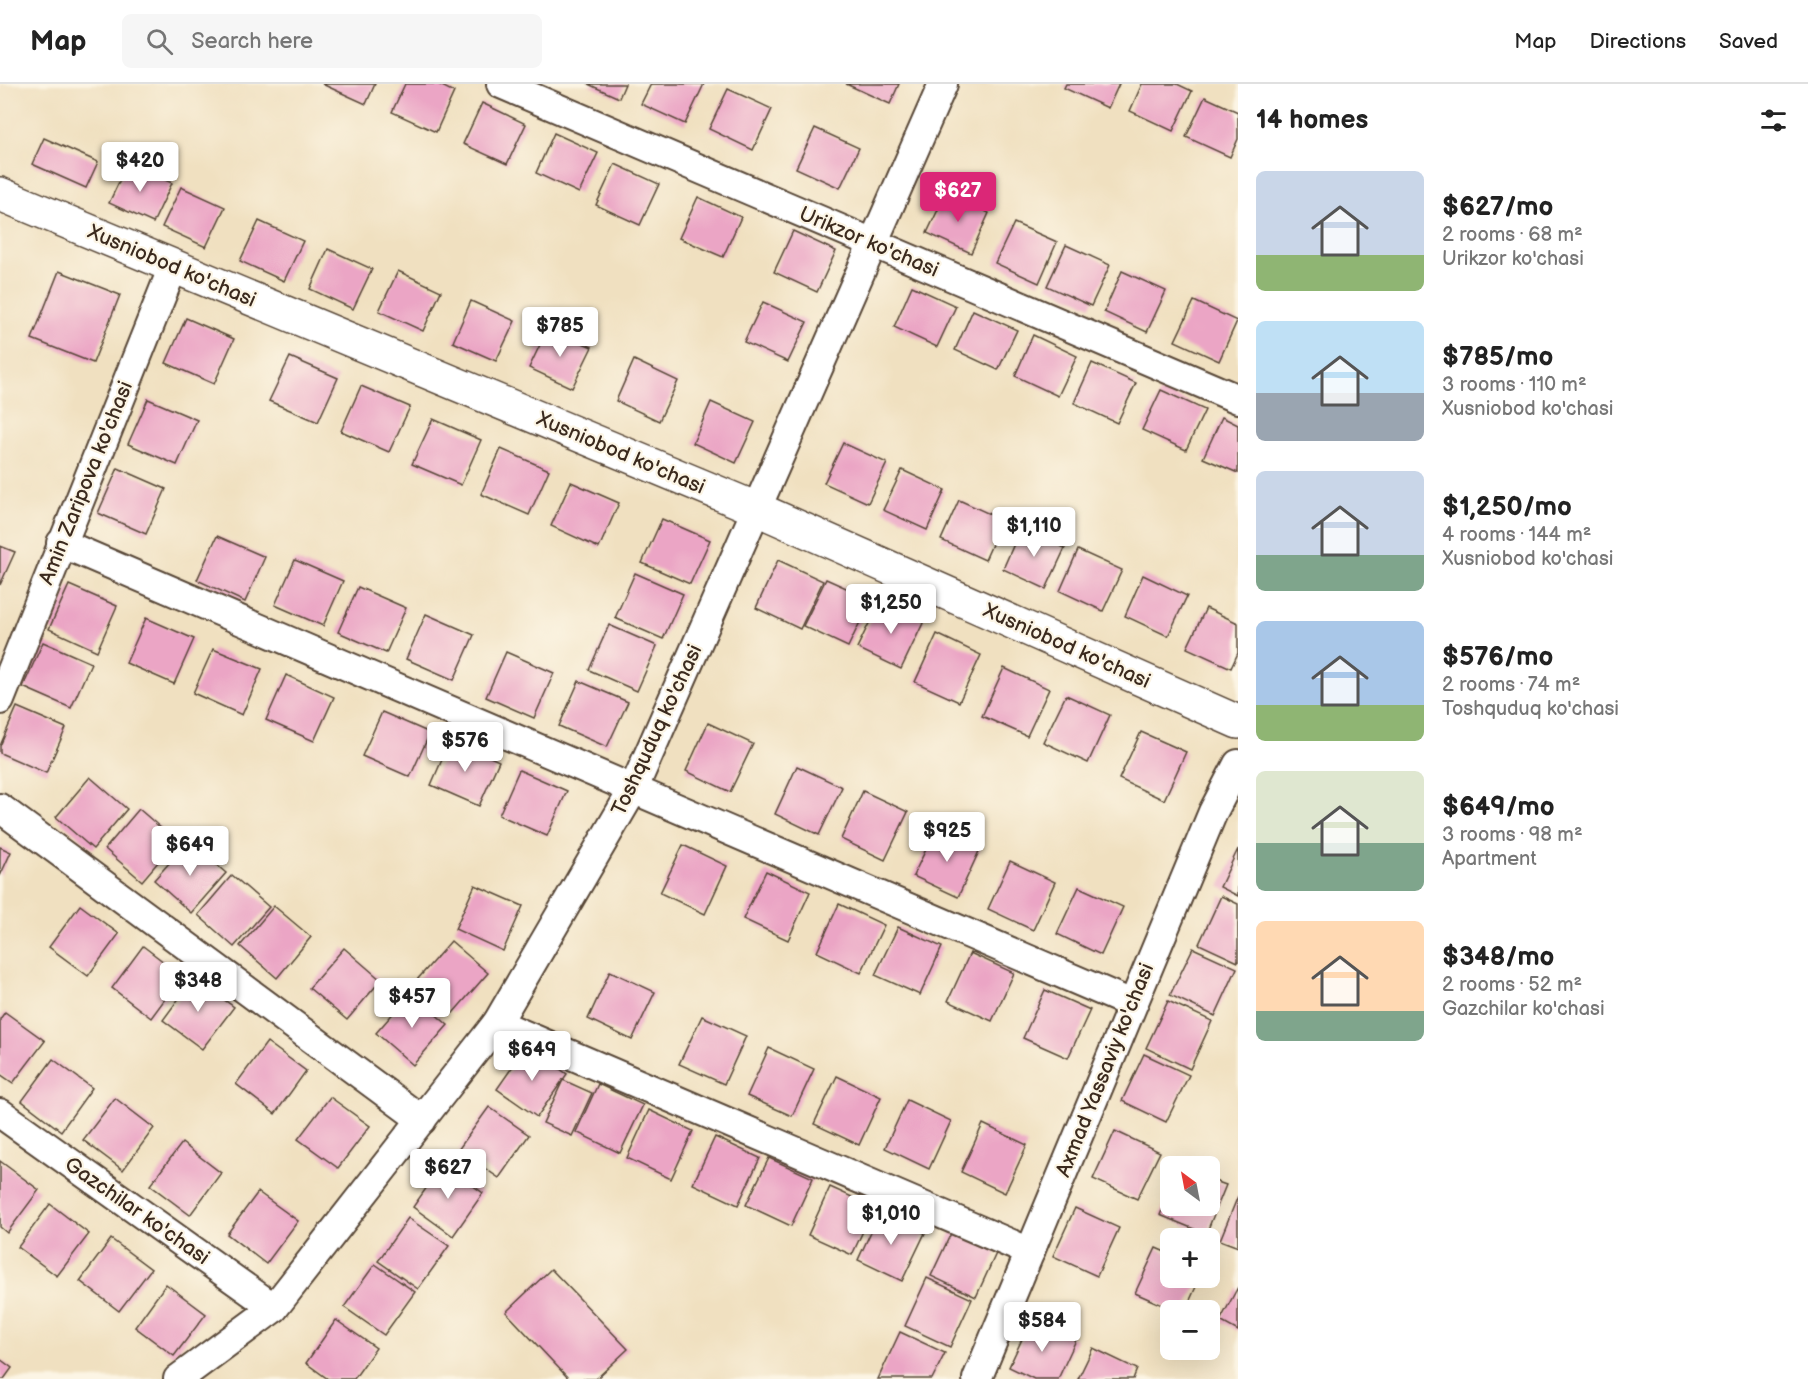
<!DOCTYPE html>
<meta charset="utf-8">
<style>
body{margin:0;font-family:"Balsamiq Sans",sans-serif;background:#f6f6f6;color:#222;height:100vh;display:flex;flex-direction:column;font-size:22px;white-space:nowrap}
*{box-sizing:border-box;margin:0}
p{font-size:20px;color:#767676}
.icon{flex:none;width:33px;height:33px;fill:none;stroke:currentColor;stroke-width:2;stroke-linecap:round;stroke-linejoin:round}
.map{position:relative;flex:1;overflow:hidden}
.drawer{display:flex;flex-direction:column;background:#fff;width:570px}
.drawer>*{flex:none}
.needle{width:39px;rotate:328deg}
.fabs{position:absolute;left:1160px;top:1072px;display:grid;gap:12px}
.fabs a{display:grid;place-items:center;width:60px;height:60px;border-radius:9px;background:#fff;box-shadow:0 6px 24px #0002;font-size:30px}
.price{position:absolute;translate:-50% -51px;padding:0 14px;border-radius:6px;background:#fff;color:#222;font-size:20px;line-height:39px;filter:drop-shadow(0 2px 3px #0008)}
.price::after{content:'';position:absolute;left:50%;top:36px;width:18px;height:14px;margin-left:-9px;background:inherit;clip-path:polygon(0 0,100% 0,50% 100%)}
.price.current{background:#db2777;color:#fff}
ul{padding:0;list-style:none}
li{display:flex;align-items:center;gap:18px;height:150px;padding:0 18px}
li span{display:grid;place-items:center;flex:none;width:168px;height:120px;border-radius:9px;color:#555}
li>.icon{margin-inline-start:auto}
span .icon{width:72px;height:72px;fill:#fffc;stroke-width:1}
li b{font-size:26px}
h2{display:flex;justify-content:space-between;align-items:center;height:72px;padding:0 18px;font-size:26px}
header{display:flex;align-items:center;gap:36px;box-sizing:border-box;height:84px;padding:0 30px;background:#fff;border-bottom:2px solid #e0e0e0}
header strong{font-size:28px}
nav{display:flex;gap:33px;margin-inline-start:auto;font-size:21px}
.search{width:420px;height:54px;background:#f6f6f6;display:flex;align-items:center;gap:15px;box-sizing:border-box;padding:0 21px;border-radius:9px;color:#767676;font-size:22px}
main{display:flex;flex:1;min-height:0}
.map>svg:first-child{display:block}
</style>
<header>
<strong>Map</strong>
<div class="search"><svg class="icon" aria-label="search" viewBox="0 0 24 24"><circle cx="10" cy="10" r="6"/><path d="M15 15l6 6"/></svg>Search here</div>
<nav><a>Map</a><a>Directions</a><a>Saved</a></nav>
</header>
<main>
<div class="map">
<svg width="1238" height="1295" viewBox="0 0 1238 1295">
<rect width="100%" height="100%" fill="#fcf5e5"/>
<filter id="ink" filterUnits="userSpaceOnUse"><feTurbulence type="fractalNoise" baseFrequency=".0167" numOctaves="2"/><feDisplacementMap in="SourceGraphic" scale="12" xChannelSelector="R" yChannelSelector="G"/><feConvolveMatrix kernelMatrix="1 2 1 2 8 2 1 2 1" color-interpolation-filters="sRGB"/></filter>
<filter id="wash" filterUnits="userSpaceOnUse"><feTurbulence type="fractalNoise" baseFrequency=".008" numOctaves="4" result="noise"/><feDisplacementMap in="SourceGraphic" scale="24" xChannelSelector="R" yChannelSelector="G"/><feGaussianBlur stdDeviation="1.35" result="paint"/><feColorMatrix in="noise" values="0 0 0 0 0 0 0 0 0 0 0 0 0 0 0 0 0 1.4 0 .05"/><feComposite in="paint" operator="in"/></filter>
<g filter="url(#wash)">
<rect width="100%" height="100%" fill="#f0e0c0"/>
<g id="blocks">
<g fill="#eba5c5">
<path d="M322,0H375L366,20Z"/>
<path d="M405,0H438L454,8L436,48L392,28Z"/>
<path d="M588,0H625L619,14Z"/>
<path d="M651,0H704L685,40L641,20Z"/>
<path d="M846,0H899L890,20Z"/>
<path d="M1066,0H1119L1108,24L1064,4Z"/>
<path d="M1142,0H1177L1192,7L1173,47L1130,27Z"/>
<path d="M728,5L772,25L753,66L709,45Z"/>
<path d="M1205,13L1238,28V55L1230,73L1186,53Z"/>
<path d="M482,19L526,40L507,80L463,60Z"/>
<path d="M815,44L859,64L840,104L796,84Z"/>
<path d="M554,49L598,69L579,109L536,89Z"/>
<path d="M44,54L98,78L86,104L32,80Z"/>
<path d="M128,79L172,99L153,139L109,119Z"/>
<path d="M615,80L659,100L640,141L596,121Z"/>
<path d="M181,103L225,123L206,163L162,143Z"/>
<path d="M946,109L989,129L971,169L927,149Z"/>
<path d="M698,113L741,133L723,173L679,154Z"/>
<path d="M259,137L303,157L284,197L240,177Z"/>
<path d="M1014,139L1057,158L1039,199L995,179Z"/>
<path d="M793,147L836,167L817,208L774,188Z"/>
<path d="M1066,161L1110,181L1091,222L1047,202Z"/>
<path d="M328,165L372,185L353,225L310,205Z"/>
<path d="M59,187L120,211L93,279L32,255Z"/>
<path d="M398,187L441,207L423,247L379,227Z"/>
<path d="M1122,187L1166,207L1147,248L1104,228Z"/>
<path d="M912,202L956,222L937,263L894,243Z"/>
<path d="M471,217L515,237L496,277L453,258Z"/>
<path d="M1194,217L1237,237L1219,277L1175,257Z"/>
<path d="M763,218L807,238L788,278L744,258Z"/>
<path d="M973,226L1017,246L998,286L955,266Z"/>
<path d="M186,234L234,255L214,300L166,279Z"/>
<path d="M548,244L592,263L572,304L529,284Z"/>
<path d="M1033,251L1077,272L1058,312L1015,292Z"/>
<path d="M290,273L338,294L318,338L269,317Z"/>
<path d="M634,276L678,297L659,337L616,317Z"/>
<path d="M1092,279L1136,299L1117,339L1074,319Z"/>
<path d="M361,302L410,323L389,368L341,347Z"/>
<path d="M1161,306L1205,326L1186,366L1142,346Z"/>
<path d="M148,315L197,336L177,381L128,360Z"/>
<path d="M711,318L755,338L736,379L693,359Z"/>
<path d="M1222,333L1238,341V389L1203,374Z"/>
<path d="M433,335L481,356L461,401L412,380Z"/>
<path d="M843,359L887,379L868,419L824,399Z"/>
<path d="M501,365L549,386L529,431L481,410Z"/>
<path d="M118,384L166,405L146,450L98,429Z"/>
<path d="M902,386L945,406L927,446L883,426Z"/>
<path d="M571,398L619,419L599,464L551,442Z"/>
<path d="M959,416L1003,436L985,476L941,456Z"/>
<path d="M662,435L710,456L690,500L642,479Z"/>
<path d="M1021,444L1065,464L1046,505L1003,485Z"/>
<path d="M217,452L265,473L245,518L197,496Z"/>
<path d="M0,462L15,468L0,501Z"/>
<path d="M1078,466L1122,486L1103,527L1060,507Z"/>
<path d="M295,476L343,497L323,542L275,521Z"/>
<path d="M778,476L823,497L800,545L756,524Z"/>
<path d="M635,489L683,510L663,555L615,534Z"/>
<path d="M1143,491L1187,512L1168,552L1125,532Z"/>
<path d="M826,495L871,515L848,563L803,542Z"/>
<path d="M69,501L117,522L97,567L49,545Z"/>
<path d="M358,503L406,524L386,569L338,548Z"/>
<path d="M880,517L924,537L901,585L857,564Z"/>
<path d="M1206,524L1238,539V569L1231,584L1187,564Z"/>
<path d="M426,530L474,551L454,596L406,575Z"/>
<path d="M146,534L194,555L174,600L126,579Z"/>
<path d="M609,541L657,562L637,607L589,586Z"/>
<path d="M937,550L981,571L959,618L915,598Z"/>
<path d="M43,558L91,579L71,624L23,603Z"/>
<path d="M213,565L262,585L242,631L193,609Z"/>
<path d="M506,568L554,589L534,634L486,613Z"/>
<path d="M1004,584L1049,605L1027,652L982,632Z"/>
<path d="M286,591L334,613L314,657L266,636Z"/>
<path d="M579,597L628,618L607,663L559,642Z"/>
<path d="M1066,611L1110,631L1088,679L1043,658Z"/>
<path d="M17,623L66,644L46,689L0,669V662Z"/>
<path d="M382,628L430,649L410,693L362,672Z"/>
<path d="M708,639L753,660L730,708L686,687Z"/>
<path d="M1141,648L1186,668L1164,716L1119,695Z"/>
<path d="M451,655L499,677L479,722L431,701Z"/>
<path d="M797,682L842,703L819,751L775,730Z"/>
<path d="M519,686L567,707L547,752L499,731Z"/>
<path d="M90,693L127,725L93,765L56,733Z"/>
<path d="M863,707L908,728L885,776L841,755Z"/>
<path d="M139,725L176,757L142,797L105,765Z"/>
<path d="M936,745L980,765L958,813L913,792Z"/>
<path d="M189,757L226,789L191,829L154,796Z"/>
<path d="M683,761L727,782L705,830L660,809Z"/>
<path d="M0,763L11,768L0,792Z"/>
<path d="M1238,765V812L1220,803Z"/>
<path d="M1010,777L1055,798L1033,846L988,825Z"/>
<path d="M766,787L810,808L788,856L743,835Z"/>
<path d="M232,791L269,823L234,863L198,831Z"/>
<path d="M475,801L523,822L503,867L455,845Z"/>
<path d="M1079,803L1123,823L1101,871L1057,850Z"/>
<path d="M1221,812L1238,820V878L1199,860Z"/>
<path d="M839,820L884,841L861,889L817,868Z"/>
<path d="M80,821L119,850L88,892L49,863Z"/>
<path d="M274,822L311,853L277,894L240,862Z"/>
<path d="M898,843L942,863L920,911L875,891Z"/>
<path d="M451,857L488,889L453,929L416,897Z"/>
<path d="M143,862L182,892L151,934L112,904Z"/>
<path d="M344,864L381,896L347,936L309,904Z"/>
<path d="M1193,864L1237,884L1215,932L1170,911Z"/>
<path d="M970,869L1014,889L992,937L948,917Z"/>
<path d="M610,887L655,908L632,956L588,935Z"/>
<path d="M194,894L234,923L202,965L163,936Z"/>
<path d="M1045,906L1090,926L1068,974L1023,954Z"/>
<path d="M411,909L448,941L413,981L376,949Z"/>
<path d="M1168,917L1212,937L1190,985L1146,964Z"/>
<path d="M5,928L45,957L13,999L0,990V935Z"/>
<path d="M702,932L746,952L724,1000L679,980Z"/>
<path d="M267,958L306,987L275,1030L236,1000Z"/>
<path d="M527,962L567,990L537,1033L497,1005Z"/>
<path d="M769,964L814,985L792,1032L747,1012Z"/>
<path d="M1144,970L1189,991L1166,1038L1122,1017Z"/>
<path d="M53,975L92,1004L61,1047L22,1017Z"/>
<path d="M837,992L881,1013L859,1061L814,1040Z"/>
<path d="M563,996L592,1009L572,1052L543,1039Z"/>
<path d="M598,1000L643,1021L620,1069L576,1048Z"/>
<path d="M330,1013L370,1042L338,1084L298,1055Z"/>
<path d="M115,1014L154,1044L123,1086L83,1056Z"/>
<path d="M907,1016L951,1037L929,1085L885,1064Z"/>
<path d="M489,1023L529,1051L499,1094L458,1066Z"/>
<path d="M649,1026L693,1047L671,1095L627,1074Z"/>
<path d="M983,1040L1027,1061L1005,1109L961,1088Z"/>
<path d="M1115,1047L1160,1068L1137,1115L1093,1095Z"/>
<path d="M715,1053L760,1074L738,1121L693,1100Z"/>
<path d="M182,1059L221,1089L190,1131L150,1101Z"/>
<path d="M769,1074L813,1094L791,1142L746,1121Z"/>
<path d="M0,1077L39,1106L7,1149L0,1143Z"/>
<path d="M443,1080L483,1109L453,1152L413,1123Z"/>
<path d="M1209,1095L1226,1101L1206,1150L1160,1131L1170,1108V1122H1209Z"/>
<path d="M830,1103L874,1123L852,1171L808,1151Z"/>
<path d="M258,1108L298,1137L266,1180L227,1150Z"/>
<path d="M1238,1112V1163L1220,1156Z"/>
<path d="M50,1120L89,1150L57,1192L18,1163Z"/>
<path d="M1075,1124L1119,1144L1097,1192L1053,1172Z"/>
<path d="M880,1128L925,1149L902,1197L858,1176Z"/>
<path d="M408,1134L449,1162L418,1205L378,1177Z"/>
<path d="M953,1145L998,1165L976,1213L931,1192Z"/>
<path d="M111,1155L151,1185L119,1227L80,1197Z"/>
<path d="M1156,1164L1170,1170V1194H1200L1185,1227H1176L1135,1209Z"/>
<path d="M375,1180L415,1208L384,1251L344,1223Z"/>
<path d="M551,1185L628,1265L596,1295H569L506,1228Z"/>
<path d="M927,1194L972,1215L950,1263L905,1242Z"/>
<path d="M166,1200L206,1230L174,1272L135,1243Z"/>
<path d="M1238,1203V1247L1220,1237Z"/>
<path d="M336,1236L376,1264L354,1295H328L306,1279Z"/>
<path d="M1031,1236L1076,1256L1058,1295H1034L1009,1283Z"/>
<path d="M900,1248L945,1269L932,1295H878Z"/>
<path d="M1093,1264L1137,1285L1133,1295H1078Z"/>
<path d="M0,1275L12,1284L4,1295H0Z"/>
</g>
</g>
</g>
<g filter="url(#ink)">
<use href="#blocks" fill-opacity="0" stroke="#564536" stroke-width="1.5"/>
<g fill="none" stroke-linecap="round" stroke-linejoin="round">
<g stroke="#564536" stroke-width="32">
<g id="minor">
<path d="M501,0L1238,315"/>
<path d="M61,459L1132,920"/>
<path d="M0,616L173,183"/>
<path d="M0,724L422,1036"/>
<path d="M497,939L1030,1168"/>
<path d="M0,1029L274,1224"/>
<path d="M178,1295L274,1224L497,939L633,706L943,0"/>
<path d="M977,1295L1213,728L1238,680"/>
</g>
</g>
<g stroke="#564536" stroke-width="36">
<path id="tertiary" d="M0,110L757,425L1238,638"/>
</g>
<use href="#minor" stroke="#fff" stroke-width="28"/>
<use href="#tertiary" stroke="#fff" stroke-width="33"/>
</g>
</g>
<g text-anchor="middle" dominant-baseline="central" stroke-width="4.5" stroke-linejoin="round" paint-order="stroke">
<g font-size="21" fill="#3b2a1e" stroke="#fcf5e5">
<text transform="translate(869 158) rotate(23)">Urikzor ko'chasi</text>
<text transform="translate(172 182) rotate(23)">Xusniobod ko'chasi</text>
<text transform="translate(621 369) rotate(23)">Xusniobod ko'chasi</text>
<text transform="translate(86 399) rotate(-68)">Amin Zaripova ko'chasi</text>
<text transform="translate(1067 562) rotate(24)">Xusniobod ko'chasi</text>
<text transform="translate(657 646) rotate(-65)">Toshquduq ko'chasi</text>
<text transform="translate(1105 986) rotate(-68)">Axmad Yassaviy ko'chasi</text>
<text transform="translate(137 1127) rotate(35)">Gazchilar ko'chasi</text>
</g>
</g>
</svg>
<div class="fabs">
<a><svg class="needle" viewBox="-14 -14 28 28"><path d="M0-13l5 13h-10z" fill="#e53935"/><path d="M0 13l5-13h-10z" fill="#767676"/></svg></a>
<a>+</a>
<a>−</a>
</div>
<b class="price" style="left:140px;top:109px">$420</b>
<b class="price current" style="left:958px;top:139px">$627</b>
<b class="price" style="left:560px;top:274px">$785</b>
<b class="price" style="left:1034px;top:474px">$1,110</b>
<b class="price" style="left:891px;top:551px">$1,250</b>
<b class="price" style="left:465px;top:689px">$576</b>
<b class="price" style="left:947px;top:779px">$925</b>
<b class="price" style="left:190px;top:793px">$649</b>
<b class="price" style="left:198px;top:929px">$348</b>
<b class="price" style="left:412px;top:945px">$457</b>
<b class="price" style="left:532px;top:998px">$649</b>
<b class="price" style="left:448px;top:1116px">$627</b>
<b class="price" style="left:891px;top:1162px">$1,010</b>
<b class="price" style="left:1042px;top:1269px">$584</b>
</div>
<section class="drawer">
<h2>14 homes<svg class="icon" aria-label="filters" viewBox="0 0 24 24"><path d="M4 7h16M4 17h16"/><circle cx="9" cy="7" r="2"/><circle cx="15" cy="17" r="2"/></svg></h2>
<ul>
<li><span style="background:linear-gradient(#c9d6e8 70%,#8fb573 0)"><svg class="icon" aria-label="home" viewBox="0 0 24 24"><path d="M3 11l9-7 9 7M6 9v11h12V9"/></svg></span><div><b>$627/mo</b><p>2 rooms · 68 m²</p><p>Urikzor ko'chasi</p></div></li>
<li><span style="background:linear-gradient(#bfe0f5 60%,#9aa5b1 0)"><svg class="icon" aria-label="home" viewBox="0 0 24 24"><path d="M3 11l9-7 9 7M6 9v11h12V9"/></svg></span><div><b>$785/mo</b><p>3 rooms · 110 m²</p><p>Xusniobod ko'chasi</p></div></li>
<li><span style="background:linear-gradient(#c9d6e8 70%,#7fa58c 0)"><svg class="icon" aria-label="home" viewBox="0 0 24 24"><path d="M3 11l9-7 9 7M6 9v11h12V9"/></svg></span><div><b>$1,250/mo</b><p>4 rooms · 144 m²</p><p>Xusniobod ko'chasi</p></div></li>
<li><span style="background:linear-gradient(#a9c7e8 70%,#8fb573 0)"><svg class="icon" aria-label="home" viewBox="0 0 24 24"><path d="M3 11l9-7 9 7M6 9v11h12V9"/></svg></span><div><b>$576/mo</b><p>2 rooms · 74 m²</p><p>Toshquduq ko'chasi</p></div></li>
<li><span style="background:linear-gradient(#dfe7d0 60%,#7fa58c 0)"><svg class="icon" aria-label="home" viewBox="0 0 24 24"><path d="M3 11l9-7 9 7M6 9v11h12V9"/></svg></span><div><b>$649/mo</b><p>3 rooms · 98 m²</p><p>Apartment</p></div></li>
<li><span style="background:linear-gradient(#ffd9b3 75%,#7fa58c 0)"><svg class="icon" aria-label="home" viewBox="0 0 24 24"><path d="M3 11l9-7 9 7M6 9v11h12V9"/></svg></span><div><b>$348/mo</b><p>2 rooms · 52 m²</p><p>Gazchilar ko'chasi</p></div></li>
</ul>
</section>
</main>
